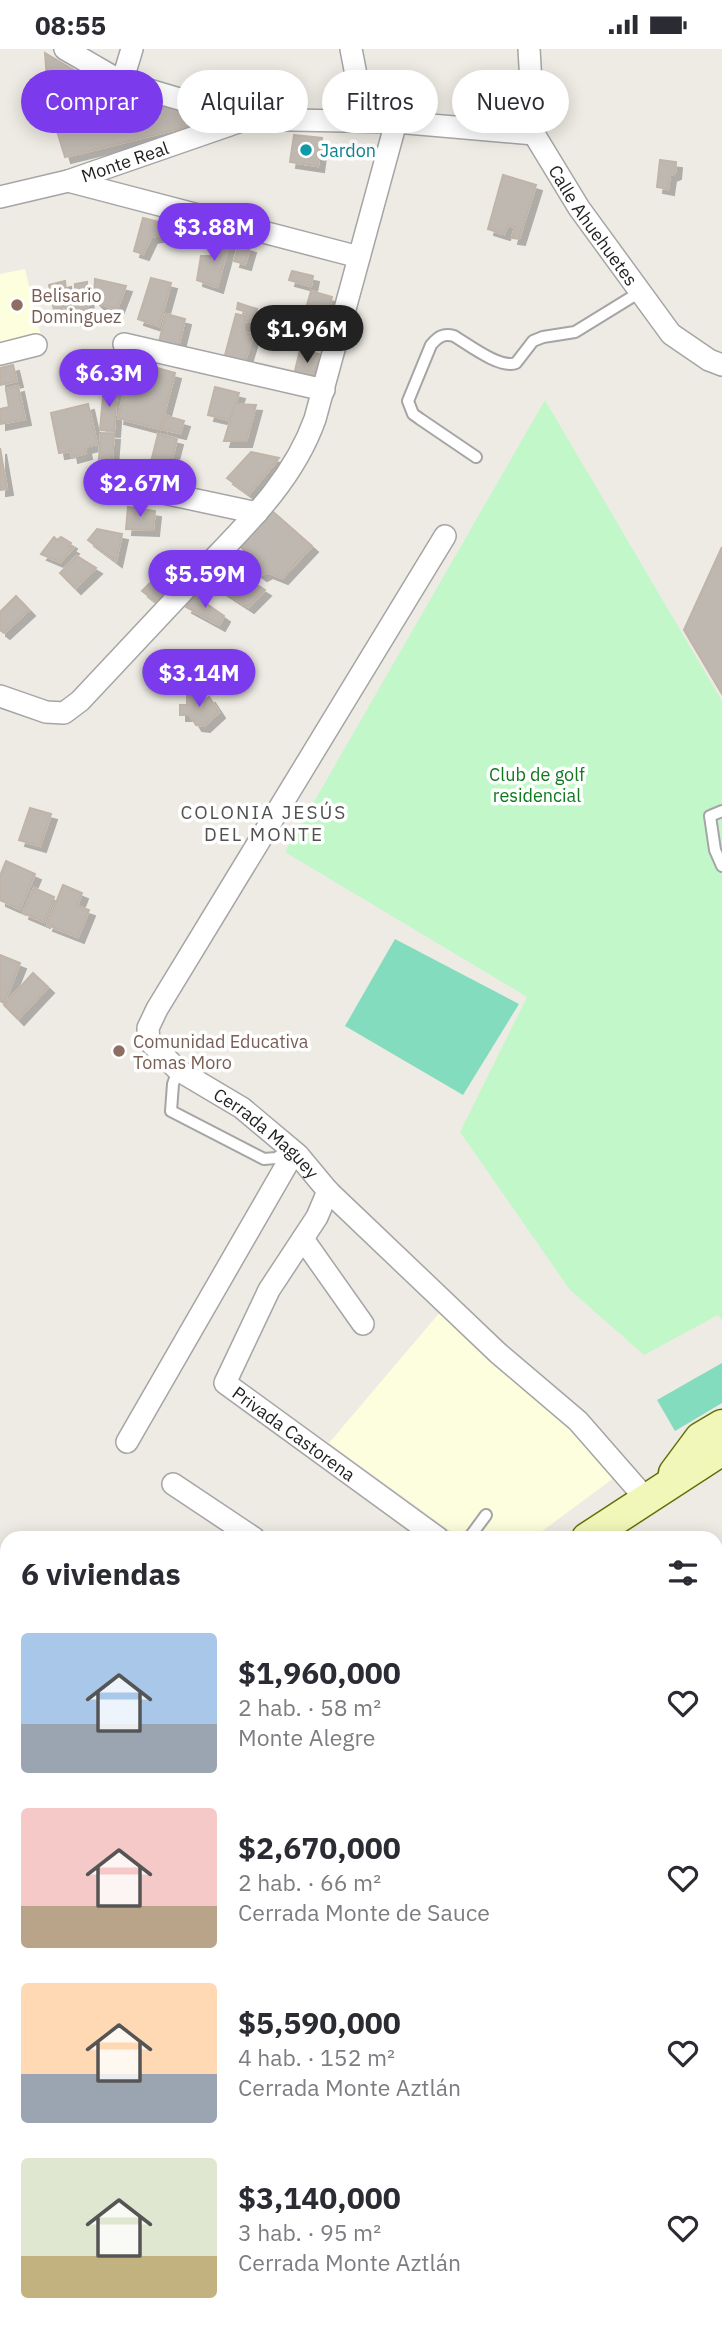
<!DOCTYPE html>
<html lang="es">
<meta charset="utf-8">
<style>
body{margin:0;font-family:"IBM Plex Sans",sans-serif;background:#f7f7f7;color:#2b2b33;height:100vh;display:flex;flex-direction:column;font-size:26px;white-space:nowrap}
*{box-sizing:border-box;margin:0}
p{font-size:23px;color:#7c7c81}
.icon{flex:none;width:38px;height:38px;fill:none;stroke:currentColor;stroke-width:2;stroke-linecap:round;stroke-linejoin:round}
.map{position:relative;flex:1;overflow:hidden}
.sheet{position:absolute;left:0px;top:1482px;width:723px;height:800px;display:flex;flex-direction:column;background:#fff;border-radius:21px 21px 0 0;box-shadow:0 4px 18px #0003}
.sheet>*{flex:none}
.top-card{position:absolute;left:21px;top:21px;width:681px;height:63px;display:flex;gap:14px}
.price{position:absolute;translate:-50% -60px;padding:0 16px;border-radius:24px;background:#7c3aed;color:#fff;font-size:23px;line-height:46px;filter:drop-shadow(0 2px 4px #0008)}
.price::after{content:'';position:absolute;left:50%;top:42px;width:21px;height:16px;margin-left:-10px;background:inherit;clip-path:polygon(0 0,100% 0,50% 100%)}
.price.active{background:#222;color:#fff}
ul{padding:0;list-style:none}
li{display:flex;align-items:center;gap:21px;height:175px;padding:0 21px}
li span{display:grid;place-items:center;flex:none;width:196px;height:140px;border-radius:7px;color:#555}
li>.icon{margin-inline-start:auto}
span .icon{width:84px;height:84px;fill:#fffc;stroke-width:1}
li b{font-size:30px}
h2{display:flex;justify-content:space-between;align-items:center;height:84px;padding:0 21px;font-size:30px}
.chip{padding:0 24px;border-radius:32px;background:#fff;box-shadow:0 4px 18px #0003;font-size:24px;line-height:63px}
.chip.active{background:#7c3aed;color:#fff}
.status{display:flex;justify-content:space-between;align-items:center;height:49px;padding:0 35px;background:#fff;direction:ltr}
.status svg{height:19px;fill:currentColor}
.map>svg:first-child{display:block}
</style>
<div class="status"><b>08:55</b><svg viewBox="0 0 49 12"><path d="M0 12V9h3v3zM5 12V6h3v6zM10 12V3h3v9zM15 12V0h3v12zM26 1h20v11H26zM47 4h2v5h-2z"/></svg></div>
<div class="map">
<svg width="722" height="2281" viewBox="0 0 722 2281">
<defs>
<filter id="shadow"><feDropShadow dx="6" dy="6" stdDeviation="0" flood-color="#0004"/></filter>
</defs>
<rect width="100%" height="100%" fill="#eeebe4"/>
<g fill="#fcfedd">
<path d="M25,220L41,287L0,295V225Z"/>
<path d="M441,1262L559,1361L615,1428L533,1489H460L329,1394Z"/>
</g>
<path fill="#c2f8c9" d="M545,351L722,652V1271L718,1266L644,1306L570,1241L460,1083L527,948L285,803Z"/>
<g fill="#84dcbe">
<path d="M395,890L519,955L463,1046L345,977Z"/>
<path d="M722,1314V1354L675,1382L657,1351Z"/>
</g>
<g fill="#bfb8b0" stroke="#c0b3a7" stroke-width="2" filter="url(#shadow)">
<path d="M45,4L109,42L193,65L190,77L65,108L49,56Z"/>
<path d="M294,86L322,89L318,117L290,113Z"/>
<path d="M660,111L676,113L675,124L670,126L668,140L657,138Z"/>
<path d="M503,126L536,136L519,190L512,189L515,178L508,176L504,185L488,180Z"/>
<path d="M143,169L163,174L162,186L151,188L143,205L134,202Z"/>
<path d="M216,188L230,191L217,238L197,231L201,207H211Z"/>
<path d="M239,195L250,198L245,215L234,212Z"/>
<path d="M292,222L313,227L311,237L289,231Z"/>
<path d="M151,229L171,234L159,277L138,270Z"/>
<path d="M95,230L126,237L117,260L98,254L94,250Z"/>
<path d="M65,232L68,257L54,261L49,236Z"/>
<path d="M87,233L88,271H75V235Z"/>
<path d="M311,242L332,248L324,276L303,270Z"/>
<path d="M238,254L257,260L253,273L244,272L247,263L237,260Z"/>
<path d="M166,265L185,270L178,298L159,293Z"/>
<path d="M236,265L245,267L243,283L253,286L244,315L224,310Z"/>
<path d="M293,273L311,278L307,294L288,288Z"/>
<path d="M300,301L319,305L314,331L294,326Z"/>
<path d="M132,312L175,324L160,380L118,369Z"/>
<path d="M13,316L17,332L0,336V319Z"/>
<path d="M18,337L25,370L0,375V360L9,358L6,340Z"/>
<path d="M104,337L117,339L114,382L100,381Z"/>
<path d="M215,338L239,344L230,371L208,366Z"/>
<path d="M88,355L97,395L85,398L86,404L72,408L71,402L59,404L51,364Z"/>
<path d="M235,355L256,356L246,392H224Z"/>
<path d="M166,367L184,372L180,384L162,380Z"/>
<path d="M101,384L114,385L111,423L98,422Z"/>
<path d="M158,385L177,390L170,417L151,413Z"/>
<path d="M0,399L7,440L0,441Z"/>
<path d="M251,403L279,409L249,445L227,429Z"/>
<path d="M128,458L155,462L153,481L126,480Z"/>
<path d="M271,461L312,497L282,529L267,523L261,526L251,519L255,512L239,496Z"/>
<path d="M97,480L122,485L116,512L88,491Z"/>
<path d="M54,488L57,491L61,488L71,494L69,497L73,499L60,513L41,505Z"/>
<path d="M722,498V645L684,581Z"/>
<path d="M77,507L96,519L75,539L60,524Z"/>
<path d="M234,522L265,541L248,558L219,539Z"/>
<path d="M154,530L166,540L155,552L142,542Z"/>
<path d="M194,546L224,567L219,576L186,558Z"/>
<path d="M16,547L29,561L4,584L0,581V563Z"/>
<path d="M203,645V652L209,648L219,663L204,677L196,676L190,666H180V656H187V646Z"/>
<path d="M30,759L51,765L40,797L19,791Z"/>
<path d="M6,812L35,825L20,860L0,851V827Z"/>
<path d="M63,836L82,844L77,857L89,861L78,888L47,876Z"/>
<path d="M34,839L54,848L44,873L23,864Z"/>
<path d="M0,906L20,914L4,954L0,952Z"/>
<path d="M33,924L48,938L18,970L4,956Z"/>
<path d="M0,2213L7,2215V2238L0,2244Z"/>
<path d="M331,2275H378L375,2281H341Z"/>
</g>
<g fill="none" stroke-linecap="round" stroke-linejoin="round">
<g stroke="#a5a5a5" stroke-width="14">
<g id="lane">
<path d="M476,408L420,370L413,365L408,352L431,296C438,288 443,284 454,287C469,296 500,320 516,314L533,292L543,288L575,283L640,243"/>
<path d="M722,762L710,767L715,801L722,817"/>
<path d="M178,1021L173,1035L171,1062L264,1110L276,1109L289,1100"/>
<path d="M469,1489L486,1466"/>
<path d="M0,1564L7,1559"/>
<path d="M716,2133L722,2135"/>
<path d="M268,2275L280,2281"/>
</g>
</g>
<g stroke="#a5a5a5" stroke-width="24">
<g id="street">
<path d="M65,0L122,33L247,70L396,73L534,85"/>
<path d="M351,0L365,72"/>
<path id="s1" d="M529,0L534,85L579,159L671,285L709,311L722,316"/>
<path d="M122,33L132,0"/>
<path d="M68,132L359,208"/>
<path id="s2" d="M0,148L68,132L247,70"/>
<path d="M124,295L324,341"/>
<path d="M0,305L36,296"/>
<path d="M98,430L257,464"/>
<path id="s3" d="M445,487L157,960L148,979L149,992L178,1021L242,1059L298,1106L328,1142L498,1304L578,1372L647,1451"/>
<path d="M0,647L46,663L64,664L80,652C120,609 161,566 201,523C246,476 293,432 315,370L396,73"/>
<path id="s4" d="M328,1142L317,1168L269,1241L225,1334L438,1489"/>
<path d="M303,1190L363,1275"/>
<path d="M127,1393L294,1103"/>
<path d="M173,1435L254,1489"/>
<path d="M0,1819L7,1817"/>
<path d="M0,1884L7,1882"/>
<path d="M0,1989L7,1987"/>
<path d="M716,2057L722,2088"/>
<path d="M0,2108L7,2115"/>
<path d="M716,2222L722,2195"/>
<path d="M0,2258L7,2246"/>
<path d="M66,2281L69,2275"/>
<path d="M702,2281L703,2275"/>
</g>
</g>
<g stroke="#607108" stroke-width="33">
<g id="secondary">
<path d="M674,1424L700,1389L722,1376"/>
<path d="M587,1489L722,1401"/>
<path d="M0,1733L7,1730"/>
</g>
</g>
<g stroke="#936b04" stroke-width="37">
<g id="primary">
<path d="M716,1843L722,1832"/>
<path d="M716,1904L722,1894"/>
<path d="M461,2281L464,2275"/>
<path d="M491,2281L494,2275"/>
</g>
</g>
<use href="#lane" stroke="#fff" stroke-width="10"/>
<use href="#street" stroke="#fff" stroke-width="21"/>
<use href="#secondary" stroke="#f1f7b9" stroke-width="30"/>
<use href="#primary" stroke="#f9d79e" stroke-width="33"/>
</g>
<circle fill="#0f9aa8" stroke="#fff" stroke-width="2.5" cx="306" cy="101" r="7"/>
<g fill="#8d6e63" stroke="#fff" stroke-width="2.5">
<circle cx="17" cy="256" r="7"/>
<circle cx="119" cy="1002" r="7"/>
</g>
<g text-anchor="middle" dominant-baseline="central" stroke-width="7" stroke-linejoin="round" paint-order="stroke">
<g font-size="18" fill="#0d838f" stroke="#fff" text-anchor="start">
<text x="320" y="101">Jardon</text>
</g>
<g font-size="18" fill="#1e1e1e" stroke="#fff">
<text stroke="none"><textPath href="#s2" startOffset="130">Monte Real</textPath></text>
<text stroke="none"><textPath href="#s1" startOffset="194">Calle Ahuehuetes</textPath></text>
<text stroke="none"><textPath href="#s3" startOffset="738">Cerrada Maguey</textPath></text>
<text stroke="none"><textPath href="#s4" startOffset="304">Privada Castorena</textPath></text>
</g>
<g font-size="18" fill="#785e54" stroke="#fff" text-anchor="start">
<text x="31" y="246">Belisario<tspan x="31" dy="21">Dominguez</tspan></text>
<text x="133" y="992">Comunidad Educativa<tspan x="133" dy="21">Tomas Moro</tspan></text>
</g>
<g font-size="18" fill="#0f791d" stroke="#fff">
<text x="537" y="725">Club de golf<tspan x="537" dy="21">residencial</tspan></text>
</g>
<g font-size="19" letter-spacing="2" fill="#515151" stroke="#fff">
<text x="264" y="763">COLONIA JESÚS<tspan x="264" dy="22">DEL MONTE</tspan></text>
</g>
</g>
</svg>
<b class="price" style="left:214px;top:214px">$3.88M</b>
<b class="price active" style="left:307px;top:316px">$1.96M</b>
<b class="price" style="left:109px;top:360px">$6.3M</b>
<b class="price" style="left:140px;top:470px">$2.67M</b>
<b class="price" style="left:205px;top:561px">$5.59M</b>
<b class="price" style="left:199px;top:660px">$3.14M</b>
<div class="top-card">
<a class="chip active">Comprar</a>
<a class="chip">Alquilar</a>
<a class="chip">Filtros</a>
<a class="chip">Nuevo</a>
</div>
<section class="sheet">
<h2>6 viviendas<svg class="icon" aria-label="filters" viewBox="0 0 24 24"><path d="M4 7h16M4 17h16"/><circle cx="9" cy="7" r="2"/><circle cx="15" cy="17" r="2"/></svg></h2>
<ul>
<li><span style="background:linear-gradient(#a9c7e8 65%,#9aa5b1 0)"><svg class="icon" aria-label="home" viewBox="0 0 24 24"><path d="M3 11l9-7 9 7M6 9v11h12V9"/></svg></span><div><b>$1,960,000</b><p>2 hab. · 58 m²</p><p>Monte Alegre</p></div><svg class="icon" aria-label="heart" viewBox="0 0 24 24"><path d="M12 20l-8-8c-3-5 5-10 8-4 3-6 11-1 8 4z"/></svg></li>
<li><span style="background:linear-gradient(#f6c9c9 70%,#b9a48a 0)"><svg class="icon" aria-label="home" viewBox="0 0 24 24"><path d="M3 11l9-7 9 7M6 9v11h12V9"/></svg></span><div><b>$2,670,000</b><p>2 hab. · 66 m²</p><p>Cerrada Monte de Sauce</p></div><svg class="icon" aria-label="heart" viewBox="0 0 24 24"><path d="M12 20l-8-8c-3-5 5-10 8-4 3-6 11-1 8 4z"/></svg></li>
<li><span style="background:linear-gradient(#ffd9b3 65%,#9aa5b1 0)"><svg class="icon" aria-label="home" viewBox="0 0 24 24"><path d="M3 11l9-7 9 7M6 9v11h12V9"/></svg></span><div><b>$5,590,000</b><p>4 hab. · 152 m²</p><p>Cerrada Monte Aztlán</p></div><svg class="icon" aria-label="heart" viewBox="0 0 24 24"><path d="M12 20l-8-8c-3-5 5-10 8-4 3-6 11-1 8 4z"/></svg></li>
<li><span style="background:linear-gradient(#dfe7d0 70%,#c2b280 0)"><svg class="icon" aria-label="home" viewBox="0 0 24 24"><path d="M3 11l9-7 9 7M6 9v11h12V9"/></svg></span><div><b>$3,140,000</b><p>3 hab. · 95 m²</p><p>Cerrada Monte Aztlán</p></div><svg class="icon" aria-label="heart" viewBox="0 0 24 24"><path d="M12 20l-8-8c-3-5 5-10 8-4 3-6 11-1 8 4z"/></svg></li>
</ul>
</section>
</div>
